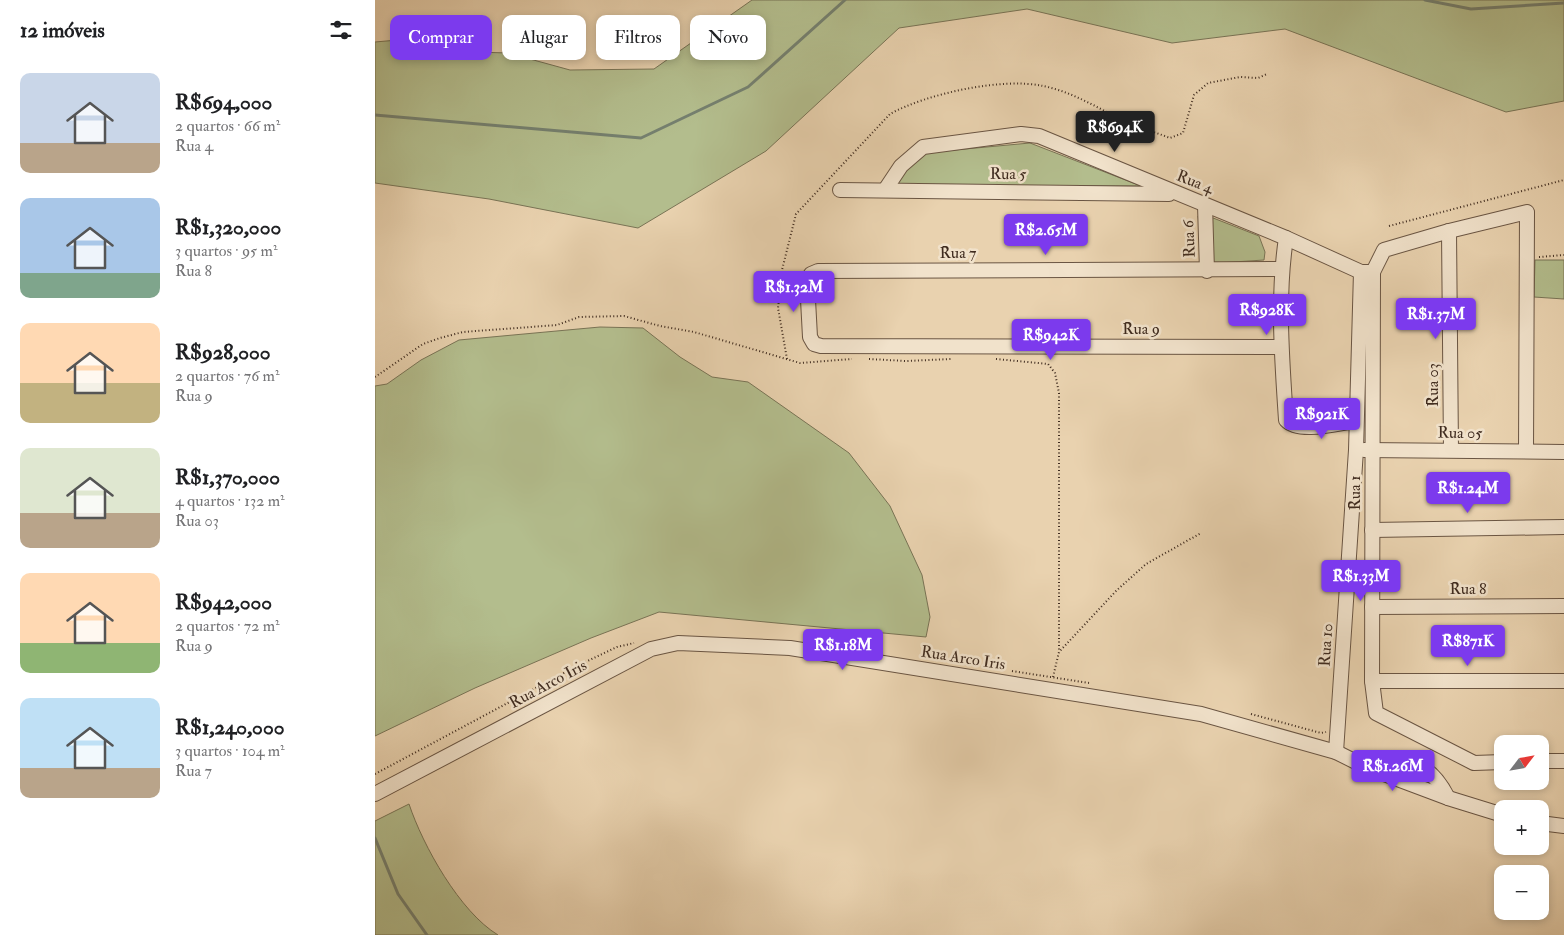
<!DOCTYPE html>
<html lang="pt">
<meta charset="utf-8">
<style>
body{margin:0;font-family:"IM FELL Double Pica",serif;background:#f6f6f6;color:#202124;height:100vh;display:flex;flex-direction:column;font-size:19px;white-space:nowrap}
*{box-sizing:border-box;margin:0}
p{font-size:16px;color:#757577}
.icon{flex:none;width:28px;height:28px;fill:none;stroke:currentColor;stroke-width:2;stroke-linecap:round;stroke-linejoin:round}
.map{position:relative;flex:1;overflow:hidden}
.drawer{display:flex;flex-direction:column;background:#fff;width:375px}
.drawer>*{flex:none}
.top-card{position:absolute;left:15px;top:15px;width:475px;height:45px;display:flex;gap:10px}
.needle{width:32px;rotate:59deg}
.tools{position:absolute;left:1119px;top:735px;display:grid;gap:10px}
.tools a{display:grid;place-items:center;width:55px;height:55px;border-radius:10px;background:#fff;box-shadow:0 2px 8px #0003;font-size:25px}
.price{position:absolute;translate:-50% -42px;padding:0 11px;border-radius:5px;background:#7c3aed;color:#fff;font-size:16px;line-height:32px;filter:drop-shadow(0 1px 2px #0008)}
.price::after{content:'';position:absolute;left:50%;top:30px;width:15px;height:11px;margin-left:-8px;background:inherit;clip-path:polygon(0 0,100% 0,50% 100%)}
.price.active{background:#222;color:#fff}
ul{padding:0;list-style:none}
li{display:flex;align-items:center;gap:15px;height:125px;padding:0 20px}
li span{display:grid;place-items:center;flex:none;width:140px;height:100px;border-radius:10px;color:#555}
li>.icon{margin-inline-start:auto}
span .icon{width:60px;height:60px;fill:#fffc;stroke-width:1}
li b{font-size:21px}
h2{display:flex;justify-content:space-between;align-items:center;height:60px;padding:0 20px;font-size:21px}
.chip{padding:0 18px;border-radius:10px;background:#fff;box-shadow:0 2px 8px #0003;font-size:18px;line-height:45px}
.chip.active{background:#7c3aed;color:#fff}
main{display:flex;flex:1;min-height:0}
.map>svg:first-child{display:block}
</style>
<main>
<section class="drawer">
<h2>12 imóveis<svg class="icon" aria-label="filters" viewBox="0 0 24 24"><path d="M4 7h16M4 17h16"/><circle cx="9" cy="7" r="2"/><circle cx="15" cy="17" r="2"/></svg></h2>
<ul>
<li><span style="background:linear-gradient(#c9d6e8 70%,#b9a48a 0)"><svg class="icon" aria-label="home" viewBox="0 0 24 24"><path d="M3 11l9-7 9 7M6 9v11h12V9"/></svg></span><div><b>R$694,000</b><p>2 quartos · 66 m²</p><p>Rua 4</p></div></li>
<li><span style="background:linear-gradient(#a9c7e8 75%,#7fa58c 0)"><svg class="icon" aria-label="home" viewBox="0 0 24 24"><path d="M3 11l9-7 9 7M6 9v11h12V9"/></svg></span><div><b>R$1,320,000</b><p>3 quartos · 95 m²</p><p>Rua 8</p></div></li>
<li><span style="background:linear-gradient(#ffd9b3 60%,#c2b280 0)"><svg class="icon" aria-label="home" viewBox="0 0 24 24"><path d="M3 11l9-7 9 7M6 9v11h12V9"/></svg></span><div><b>R$928,000</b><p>2 quartos · 76 m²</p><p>Rua 9</p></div></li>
<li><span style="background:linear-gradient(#dfe7d0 65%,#b9a48a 0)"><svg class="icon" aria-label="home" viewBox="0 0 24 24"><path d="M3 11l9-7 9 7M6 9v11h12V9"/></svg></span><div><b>R$1,370,000</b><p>4 quartos · 132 m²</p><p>Rua 03</p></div></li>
<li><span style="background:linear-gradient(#ffd9b3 70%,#8fb573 0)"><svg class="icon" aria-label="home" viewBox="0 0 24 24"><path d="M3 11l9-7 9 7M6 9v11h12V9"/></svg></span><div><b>R$942,000</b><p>2 quartos · 72 m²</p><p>Rua 9</p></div></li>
<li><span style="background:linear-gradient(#bfe0f5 70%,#b9a48a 0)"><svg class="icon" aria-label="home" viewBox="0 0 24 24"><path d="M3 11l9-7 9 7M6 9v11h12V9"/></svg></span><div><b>R$1,240,000</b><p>3 quartos · 104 m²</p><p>Rua 7</p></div></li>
</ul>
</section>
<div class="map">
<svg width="1189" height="935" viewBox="0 0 1189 935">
<rect width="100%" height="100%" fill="#e9d2af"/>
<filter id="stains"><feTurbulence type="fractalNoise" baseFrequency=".004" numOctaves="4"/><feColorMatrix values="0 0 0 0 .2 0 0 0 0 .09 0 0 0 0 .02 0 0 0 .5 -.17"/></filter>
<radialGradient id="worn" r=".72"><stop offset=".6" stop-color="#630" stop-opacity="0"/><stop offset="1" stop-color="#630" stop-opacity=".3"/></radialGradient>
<g fill="#b3bd8d" stroke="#797456">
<path d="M377,0H1189V101L1131,112L910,29L797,43L652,9L524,28L391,151L263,228L114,199L0,183V42L34,39L100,52L133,53L195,70L279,69Z"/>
<path d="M655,143L766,186L520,185L518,180L547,153Z"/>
<path d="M828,214L884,236L890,252L889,260L828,264L823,216Z"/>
<path d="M1160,260H1189V299L1159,297Z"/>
<path d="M225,327L268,328L305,357L337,377L373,382L474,453L515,506L547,575L555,617L551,637L284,612L216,638L100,688L0,736V386L12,384L46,360L84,340Z"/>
<path d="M34,804C48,846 85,912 123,935H0V821Z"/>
</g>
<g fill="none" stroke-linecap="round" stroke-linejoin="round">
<g stroke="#75806f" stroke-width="3">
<path d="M1050,0L1096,9L1189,3"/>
<path d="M0,115L266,138L373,87L470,0"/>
<path d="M0,838L23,894L52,935"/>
</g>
<g stroke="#6a5543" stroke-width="16">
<g id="minor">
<path d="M465,190L794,194"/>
<path d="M510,190L526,166L548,147L646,134L664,136L911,238L986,272"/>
<path d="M830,205L832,271"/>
<path d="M1074,231L1076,450"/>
<path d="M911,238C902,298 907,359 911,420C924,434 963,423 981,421"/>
<path d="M906,347L446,346L439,344L435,337L432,281L436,274L443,271L906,269"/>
<path d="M989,450L1189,452"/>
<path d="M997,530L1189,527"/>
<path d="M997,607L1189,606"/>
<path d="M997,681H1189"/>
<path d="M961,752L981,450L986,272H995"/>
<path d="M1165,761H1189"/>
<path d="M1128,762L1099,763L1001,713L997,681L998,272L1009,250L1074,231L1152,212L1151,451"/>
<path d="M993,768C1032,757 1054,760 1073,798"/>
<path d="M0,794L276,649L303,643L415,648L826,714L961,752L993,768L1073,798L1128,815"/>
<path d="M1165,823L1189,826"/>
</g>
</g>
<g stroke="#3f2b1f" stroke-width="2" stroke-dasharray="1 2.5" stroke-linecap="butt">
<path d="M1014,226L1189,180"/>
<path d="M1164,257L1189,255"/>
<path d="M412,359L403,308L407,270L421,214L515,114C551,94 627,77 668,86C694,91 718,105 741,117C758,126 777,131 795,138L808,133L819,95L833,83L865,77L883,78L892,74"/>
<path d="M494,359L531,361L577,359"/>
<path d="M621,359L673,364L680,373L684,393V652"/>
<path d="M0,377L48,344L65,338L88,332L182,325L204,317L249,316L285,326L319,332L425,363L477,359"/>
<path d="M637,671L714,683"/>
<path d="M678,677L684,652L741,591L771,564L826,533"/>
<path d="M876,714L946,733L951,732"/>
<path d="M0,774L200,667L242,647L259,643"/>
</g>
<use href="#minor" stroke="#f1e2cb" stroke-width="14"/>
</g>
<g text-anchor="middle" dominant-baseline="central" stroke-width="5" stroke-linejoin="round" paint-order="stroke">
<g font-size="16" fill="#3f2b1f" stroke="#f1e2cb">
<text transform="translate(633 174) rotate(1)">Rua 5</text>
<text transform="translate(820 182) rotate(22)">Rua 4</text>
<text transform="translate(814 239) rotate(-92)">Rua 6</text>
<text x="583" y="253">Rua 7</text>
<text x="766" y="329">Rua 9</text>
<text transform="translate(1058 385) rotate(-90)">Rua 03</text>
<text transform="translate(1085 433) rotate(1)">Rua 05</text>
<text transform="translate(980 493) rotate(-90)">Rua 1</text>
<text x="1093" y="589">Rua 8</text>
<text transform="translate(951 645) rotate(-86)">Rua 10</text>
<text transform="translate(588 658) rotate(9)">Rua Arco Iris</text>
<text transform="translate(173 684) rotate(-28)">Rua Arco Iris</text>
</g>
</g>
<rect width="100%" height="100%" filter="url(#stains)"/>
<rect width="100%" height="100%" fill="url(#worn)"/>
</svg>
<div class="tools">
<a><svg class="needle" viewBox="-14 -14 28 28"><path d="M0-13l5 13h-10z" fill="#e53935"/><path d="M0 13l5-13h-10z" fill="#757577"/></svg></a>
<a>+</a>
<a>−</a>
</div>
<b class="price active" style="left:740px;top:153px">R$694K</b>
<b class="price" style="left:671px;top:256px">R$2.65M</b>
<b class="price" style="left:419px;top:313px">R$1.32M</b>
<b class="price" style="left:892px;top:336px">R$928K</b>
<b class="price" style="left:1061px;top:340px">R$1.37M</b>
<b class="price" style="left:676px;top:361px">R$942K</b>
<b class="price" style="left:947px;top:440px">R$921K</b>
<b class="price" style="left:1093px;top:514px">R$1.24M</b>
<b class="price" style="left:986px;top:602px">R$1.33M</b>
<b class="price" style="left:1093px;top:667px">R$871K</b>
<b class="price" style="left:468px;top:671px">R$1.18M</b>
<b class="price" style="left:1018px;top:792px">R$1.26M</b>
<div class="top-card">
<a class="chip active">Comprar</a>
<a class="chip">Alugar</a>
<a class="chip">Filtros</a>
<a class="chip">Novo</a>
</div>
</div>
</main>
